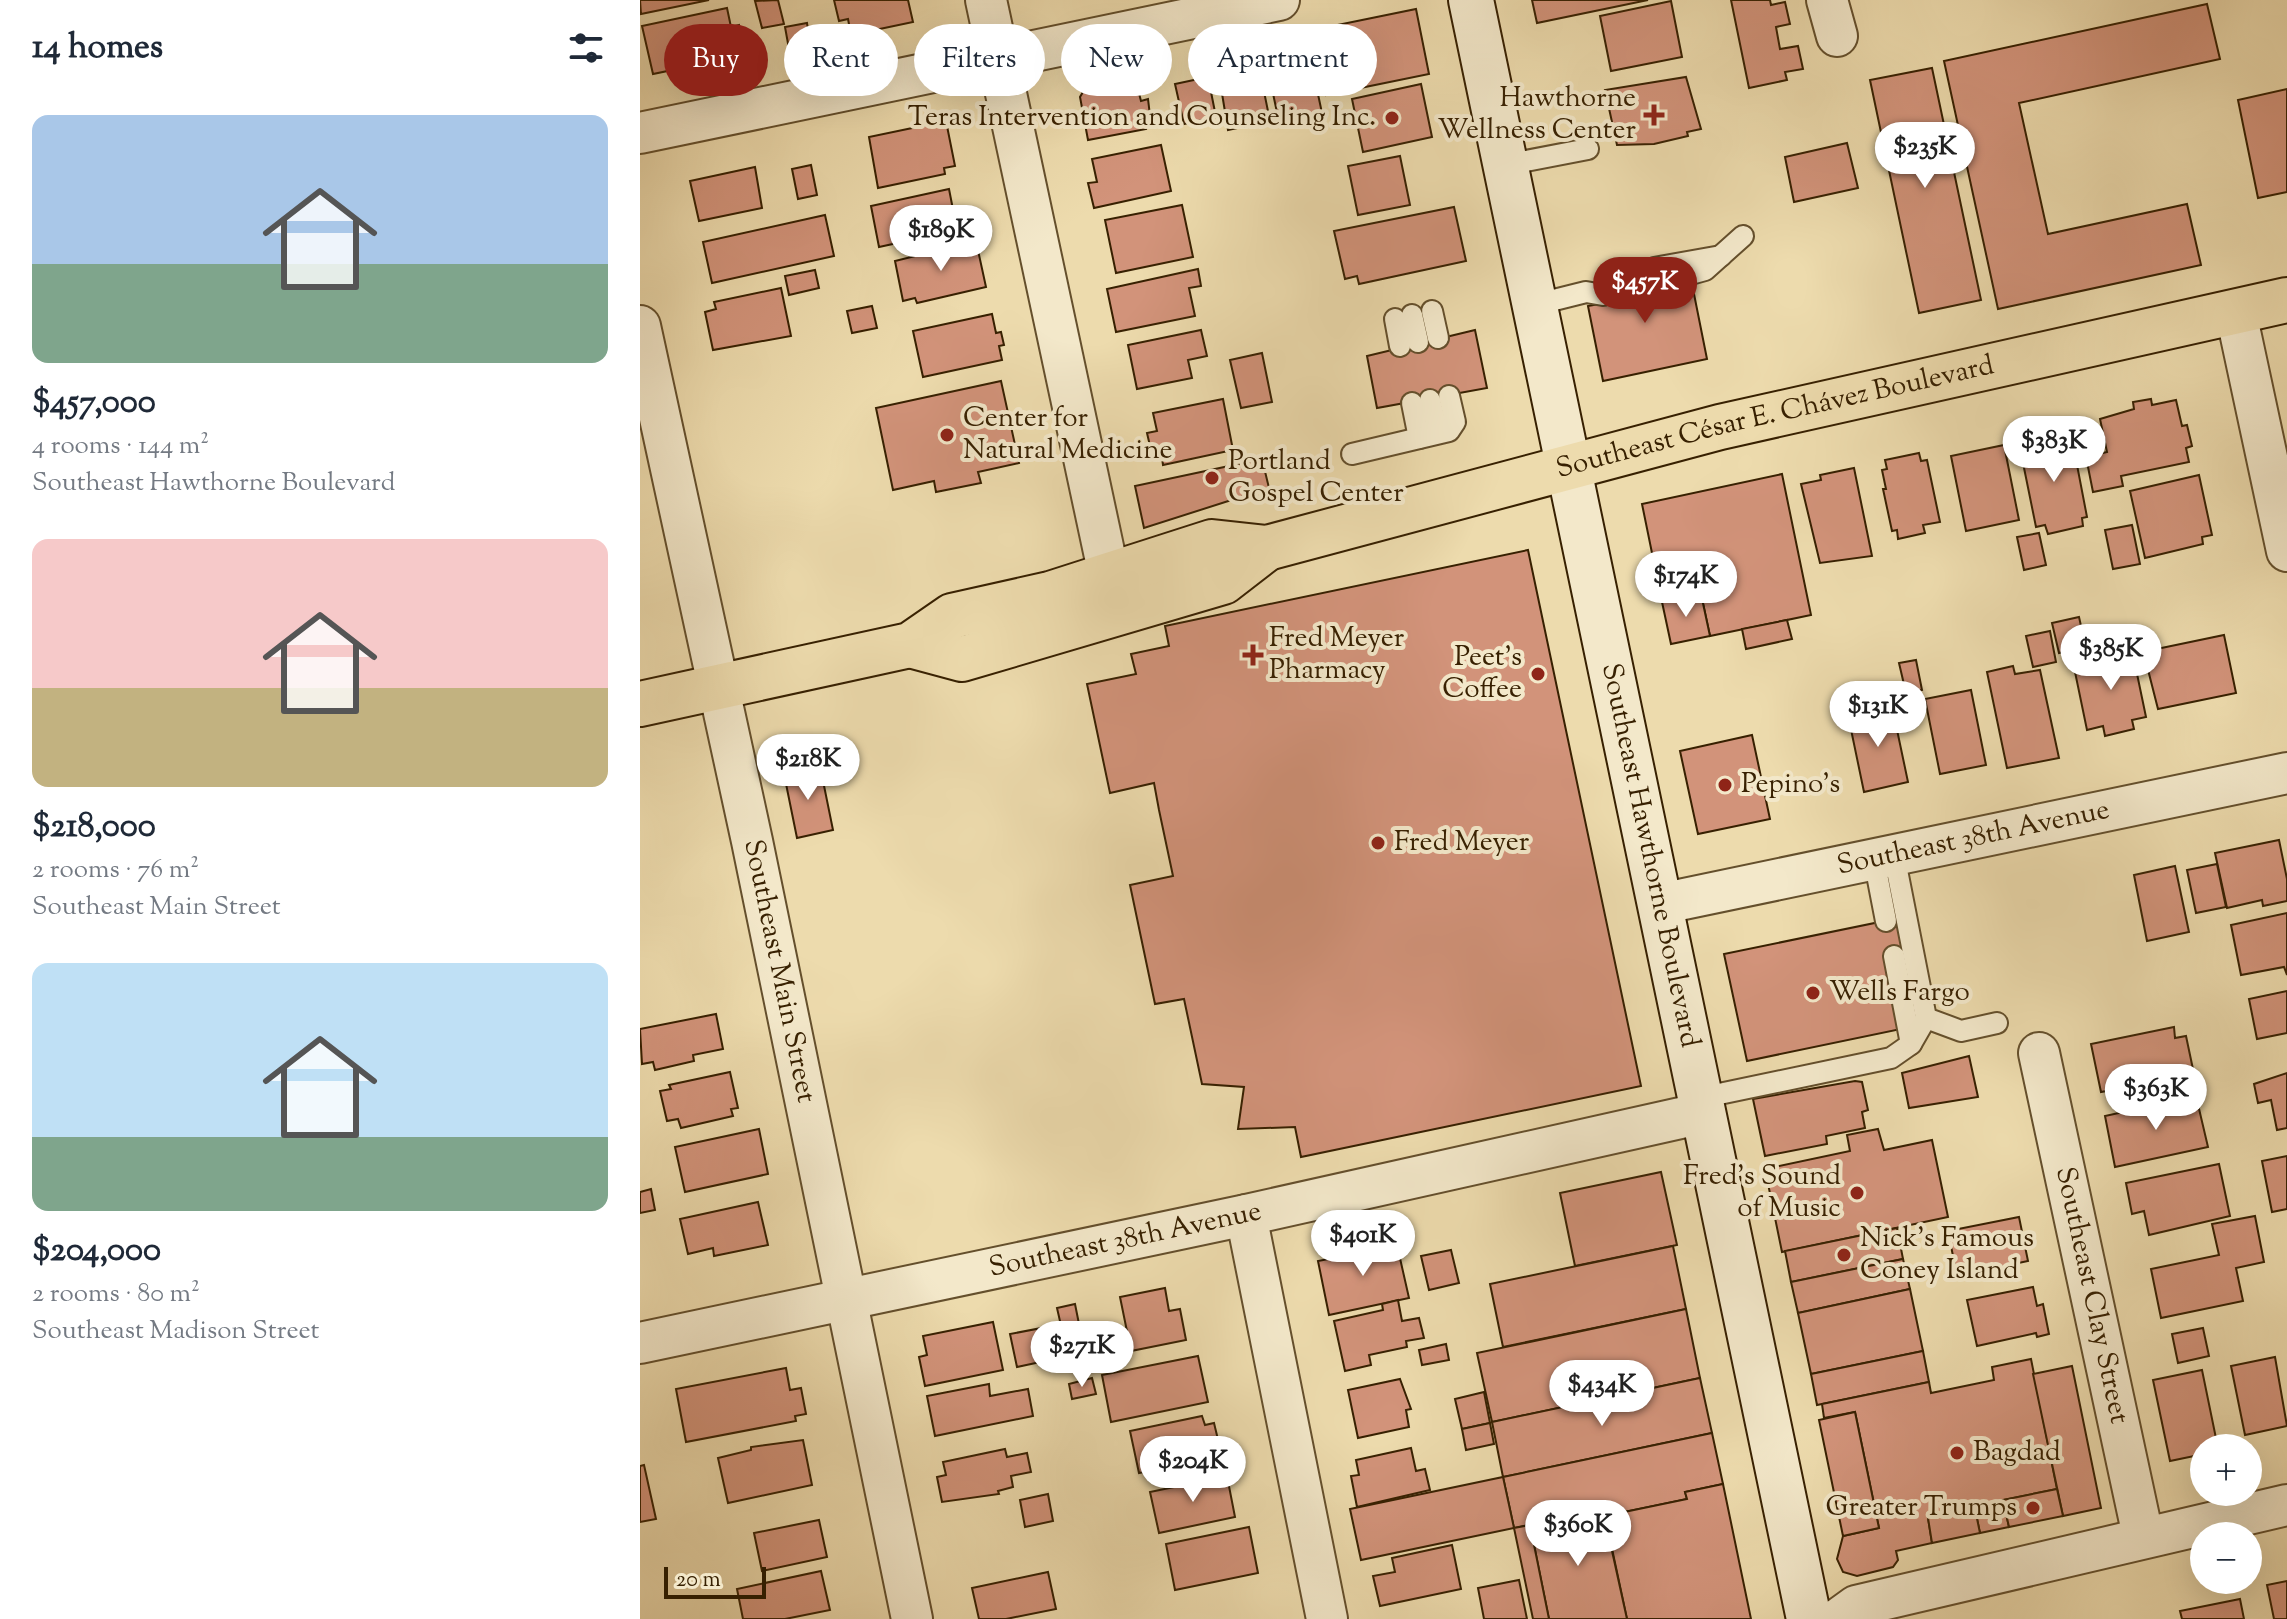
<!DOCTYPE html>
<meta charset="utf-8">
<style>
body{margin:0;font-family:"Sorts Mill Goudy",serif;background:#f6f6f7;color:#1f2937;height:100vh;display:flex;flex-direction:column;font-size:30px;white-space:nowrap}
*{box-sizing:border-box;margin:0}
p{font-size:26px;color:#747a83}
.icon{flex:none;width:44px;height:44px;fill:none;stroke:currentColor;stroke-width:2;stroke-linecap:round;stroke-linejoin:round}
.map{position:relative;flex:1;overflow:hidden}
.panel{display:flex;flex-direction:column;background:#fff;width:640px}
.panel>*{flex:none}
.banner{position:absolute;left:24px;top:24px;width:760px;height:72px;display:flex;gap:16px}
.fabs{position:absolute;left:1550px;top:1434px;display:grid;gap:16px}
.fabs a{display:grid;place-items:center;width:72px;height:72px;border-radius:50%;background:#fff;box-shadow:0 8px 32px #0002;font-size:40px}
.scale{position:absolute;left:24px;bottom:20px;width:102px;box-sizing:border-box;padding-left:8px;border:4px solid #372001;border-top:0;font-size:22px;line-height:28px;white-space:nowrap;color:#372001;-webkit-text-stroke:6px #f3e8ca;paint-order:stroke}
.price{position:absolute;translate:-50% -68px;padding:0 18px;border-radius:28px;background:#fff;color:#222;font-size:26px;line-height:52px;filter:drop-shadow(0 2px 4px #0008)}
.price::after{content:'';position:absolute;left:50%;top:48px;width:24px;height:18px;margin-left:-12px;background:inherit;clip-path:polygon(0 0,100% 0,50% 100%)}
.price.active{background:#8f2418;color:#fff}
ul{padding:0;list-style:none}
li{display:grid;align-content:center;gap:16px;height:424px;padding:0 32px}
li span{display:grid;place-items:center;height:248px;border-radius:16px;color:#555}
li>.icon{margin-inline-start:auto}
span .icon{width:144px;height:144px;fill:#fffc;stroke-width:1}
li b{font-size:34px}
h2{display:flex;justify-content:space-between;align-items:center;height:96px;padding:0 32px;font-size:34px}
.chip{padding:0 28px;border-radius:36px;background:#fff;box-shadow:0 8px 32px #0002;font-size:28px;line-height:72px}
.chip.active{background:#8f2418;color:#fff}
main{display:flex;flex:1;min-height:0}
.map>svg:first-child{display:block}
</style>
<main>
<section class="panel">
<h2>14 homes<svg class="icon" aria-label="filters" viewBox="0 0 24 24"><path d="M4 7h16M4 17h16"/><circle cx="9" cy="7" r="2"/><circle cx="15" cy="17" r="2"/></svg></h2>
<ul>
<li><span style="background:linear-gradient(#a9c7e8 60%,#7fa58c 0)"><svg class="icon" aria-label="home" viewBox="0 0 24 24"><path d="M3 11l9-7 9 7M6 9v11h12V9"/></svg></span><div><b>$457,000</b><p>4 rooms · 144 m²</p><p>Southeast Hawthorne Boulevard</p></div></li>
<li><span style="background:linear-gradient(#f6c9c9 60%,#c2b280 0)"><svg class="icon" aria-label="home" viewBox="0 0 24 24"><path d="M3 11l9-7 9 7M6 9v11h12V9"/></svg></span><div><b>$218,000</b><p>2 rooms · 76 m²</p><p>Southeast Main Street</p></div></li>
<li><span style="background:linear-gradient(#bfe0f5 70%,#7fa58c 0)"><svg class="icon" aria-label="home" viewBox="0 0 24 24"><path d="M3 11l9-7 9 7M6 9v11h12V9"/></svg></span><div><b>$204,000</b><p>2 rooms · 80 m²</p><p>Southeast Madison Street</p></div></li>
</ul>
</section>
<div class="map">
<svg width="1647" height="1619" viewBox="0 0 1647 1619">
<rect width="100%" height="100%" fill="#eddbad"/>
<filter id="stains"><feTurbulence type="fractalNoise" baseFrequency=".0025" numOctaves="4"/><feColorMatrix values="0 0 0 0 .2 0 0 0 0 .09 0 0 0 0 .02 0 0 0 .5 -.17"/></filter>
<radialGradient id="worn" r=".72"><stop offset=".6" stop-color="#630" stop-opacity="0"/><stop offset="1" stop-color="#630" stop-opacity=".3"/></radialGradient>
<g fill="#d2937a" stroke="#372001" stroke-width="2">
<path d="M0,0H69L1,14Z"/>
<path d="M138,0L144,24L122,28L115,1Z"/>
<path d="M194,0H268L273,22L211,35L208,19L199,21Z"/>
<path d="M892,0H1008L897,23Z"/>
<path d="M1091,0H1130L1131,5L1145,2L1150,24L1136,27L1140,49L1158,46L1163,69L1145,72L1147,80L1109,88Z"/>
<path d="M1031,1L1042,57L971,71L960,16Z"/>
<path d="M1567,4L1580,59L1379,103L1408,234L1547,204L1561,265L1358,309L1304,61Z"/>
<path d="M87,8L91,27L99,25L105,55L13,74L2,26Z"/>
<path d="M776,9L789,74L686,95L673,30Z"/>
<path d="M167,23L170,44L149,49L145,27Z"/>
<path d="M669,52L682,113L639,122L626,60Z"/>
<path d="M612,56L613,64L618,62L630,121L588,130L577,63Z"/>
<path d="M1292,68L1341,300L1279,313L1230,80Z"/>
<path d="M568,77L576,117L544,124L535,84Z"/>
<path d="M1046,77L1061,129L1047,132L1048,136L1014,144L977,145L965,90Z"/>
<path d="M495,78L501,101L508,99L511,124L505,125L506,129L448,140L440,97L446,87Z"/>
<path d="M781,84L792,137L723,152L712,99Z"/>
<path d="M1647,89V192L1618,198L1598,100Z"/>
<path d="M306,121L315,166L304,168L305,174L238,188L229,137Z"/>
<path d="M1207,143L1218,188L1154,202L1145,157Z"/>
<path d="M521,145L531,191L454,208L448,183L457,182L452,159Z"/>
<path d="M760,156L770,205L718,215L708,166Z"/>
<path d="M171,165L177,195L158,199L152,169Z"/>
<path d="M115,167L122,208L59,221L50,181Z"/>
<path d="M309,189L317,230L239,247L231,206Z"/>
<path d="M542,205L553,257L476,273L465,220Z"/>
<path d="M814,207L826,261L719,284L717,276L705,279L694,231Z"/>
<path d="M185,215L194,256L72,283L63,242Z"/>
<path d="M336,241L346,287L277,303L275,298L263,301L255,261Z"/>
<path d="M1014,265L1019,291L1052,284L1067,359L963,381L948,306L965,303L959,276Z"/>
<path d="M558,269L561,286L549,288L555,316L476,332L467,289Z"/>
<path d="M175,270L179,288L149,295L145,276Z"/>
<path d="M141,288L151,336L73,350L65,312L76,309L74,302Z"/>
<path d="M232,306L237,328L212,333L207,311Z"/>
<path d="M352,314L356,333L361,332L364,345L359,346L362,360L283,377L273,331Z"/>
<path d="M561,330L567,356L548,360L552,378L497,389L488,345Z"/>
<path d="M835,330L847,388L737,408L727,356Z"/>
<path d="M622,353L632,402L601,408L590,360Z"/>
<path d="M361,381L379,463L338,472L341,483L296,492L294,481L253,490L236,408Z"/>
<path d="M583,399L593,450L523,465L522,458L513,459L507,433L517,431L513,413Z"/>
<path d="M1511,399L1512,405L1536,400L1542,426L1547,425L1552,446L1546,448L1549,462L1481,476L1483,486L1453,492L1446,457L1467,452L1460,419L1494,409L1493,402Z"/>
<path d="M1412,434L1413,439L1428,436L1430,444H1433L1447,517L1442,518L1443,526L1408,534L1405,525L1396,527L1381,453L1389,452L1386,439Z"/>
<path d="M1364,445L1379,520L1326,531L1311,456Z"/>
<path d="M1279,453L1281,461L1287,460L1300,522L1283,525L1285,533L1258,539L1257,530L1252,531L1243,489H1246L1242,470L1247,469L1245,460Z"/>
<path d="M622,459L629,488L504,528L495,486Z"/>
<path d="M1214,468L1232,556L1180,563L1161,484L1181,480L1180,475Z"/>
<path d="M1142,474L1171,615L1070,636L1061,594L1022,602L1002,504Z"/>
<path d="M1559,475L1572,535L1562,537L1563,544L1505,558L1490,491Z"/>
<path d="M1492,525L1500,564L1473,569L1465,530Z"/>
<path d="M1399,533L1406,565L1384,570L1377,537Z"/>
<path d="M888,550L1001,1086L661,1157L655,1127L598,1129L604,1087L562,1084L544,999L515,1004L490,885L533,876L519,810L514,783L470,793L447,684L496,674L491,654L529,646L525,626Z"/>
<path d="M1061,594L1070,636L1031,644L1022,602Z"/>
<path d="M1439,617L1446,648L1419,653L1412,623Z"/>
<path d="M1147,620L1152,639L1106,649L1102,629Z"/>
<path d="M1410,631L1416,662L1393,667L1386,636Z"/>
<path d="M1584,635L1596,693L1518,709L1504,654H1508L1507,651Z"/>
<path d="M1491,645L1506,717L1492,720L1494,729L1465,736L1463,726L1447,730L1435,672L1459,664L1456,653Z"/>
<path d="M1276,660L1282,690L1266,693L1259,663Z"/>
<path d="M1373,666L1375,674L1400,670L1419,758L1367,768L1347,672Z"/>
<path d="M1331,690L1346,765L1300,774L1285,699Z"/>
<path d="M1252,706L1268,782L1224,792L1208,715Z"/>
<path d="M1112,735L1130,819L1058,834L1040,751Z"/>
<path d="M180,766L193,830L157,838L144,774Z"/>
<path d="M1639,840L1647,879V901L1623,906L1622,900L1587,908L1575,853Z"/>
<path d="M1577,864L1586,907L1556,913L1547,870Z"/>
<path d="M1535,866L1549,932L1507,941L1494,875Z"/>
<path d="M1647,913V975L1644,967L1601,975L1591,925Z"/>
<path d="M1259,918L1266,954L1261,1029L1107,1061L1084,954Z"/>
<path d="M1647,991V1033L1617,1039L1609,999Z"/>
<path d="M76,1014L83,1049L53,1055L54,1061L15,1070L13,1062L2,1064L0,1029Z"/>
<path d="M1534,1027L1535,1038L1546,1036L1554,1074L1461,1092L1451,1044Z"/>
<path d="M1329,1056L1338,1097L1269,1108L1262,1073Z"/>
<path d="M90,1072L98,1108L91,1109L93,1116L41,1128L38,1119L27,1121L20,1091L31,1089L29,1085Z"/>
<path d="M1647,1073V1128L1637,1130L1631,1100L1618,1103L1614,1084Z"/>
<path d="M1215,1081L1222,1082L1228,1110L1222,1112L1225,1128L1186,1136L1187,1144L1125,1156L1113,1099Z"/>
<path d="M1556,1096L1568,1147L1475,1167L1465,1116Z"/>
<path d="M119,1129L128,1174L45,1192L35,1147Z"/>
<path d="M1238,1129L1244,1150L1292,1140L1308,1217L1142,1252L1125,1169L1210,1151L1207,1135Z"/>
<path d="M1647,1156V1209L1632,1212L1622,1161Z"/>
<path d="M1579,1164L1590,1216L1509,1235L1504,1211L1492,1214L1486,1183Z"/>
<path d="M1021,1172L1037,1245L935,1266L920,1193Z"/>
<path d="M11,1189L15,1210L0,1213V1192Z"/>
<path d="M118,1202L128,1245L74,1256L73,1248L48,1254L40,1219Z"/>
<path d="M1615,1216L1624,1262L1596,1268L1603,1301L1521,1318L1511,1269L1579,1255L1572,1224Z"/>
<path d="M1379,1217L1388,1261L1317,1276L1308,1231Z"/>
<path d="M1257,1228L1263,1259L1151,1282L1145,1251Z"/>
<path d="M731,1243L733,1250L757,1245L769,1298L689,1315L678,1261L704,1256L702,1249Z"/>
<path d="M1033,1246L1046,1309L863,1347L850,1284Z"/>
<path d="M811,1250L819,1283L789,1290L781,1256Z"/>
<path d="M1263,1259L1270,1289L1158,1313L1151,1282Z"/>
<path d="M1393,1287L1397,1306L1403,1304L1409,1334L1397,1337L1396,1333L1337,1346L1327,1300Z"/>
<path d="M525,1288L529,1311L540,1309L546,1340L491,1351L480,1297Z"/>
<path d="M1270,1289L1283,1351L1171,1374L1158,1313Z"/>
<path d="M758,1300L762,1321L779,1318L784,1338L766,1341L767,1347L729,1355L731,1365L705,1371L694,1321L743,1310L742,1304Z"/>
<path d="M435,1304L442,1339L425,1343L417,1308Z"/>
<path d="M1046,1309L1060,1378L852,1422L837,1353Z"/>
<path d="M353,1322L363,1370L285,1386L279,1357L287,1355L283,1336Z"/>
<path d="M412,1326L419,1358L377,1367L370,1334Z"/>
<path d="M1563,1328L1569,1356L1538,1363L1532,1334Z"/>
<path d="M806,1344L809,1360L782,1365L779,1350Z"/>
<path d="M1283,1351L1289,1382L1177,1405L1171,1374Z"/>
<path d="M558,1356L568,1402L471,1422L462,1375Z"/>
<path d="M1635,1357L1647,1426L1605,1435L1591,1366Z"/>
<path d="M1391,1359L1417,1489L1363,1500L1369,1527L1340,1533L1335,1509L1288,1518L1292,1543L1256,1551L1258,1560L1253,1567L1217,1576L1203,1572L1197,1559L1203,1536L1239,1528L1215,1412L1184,1418L1182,1404L1289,1382L1291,1393L1354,1380L1352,1367Z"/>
<path d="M1432,1366L1461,1508L1423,1516L1393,1374Z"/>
<path d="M146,1368L150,1390L161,1388L166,1414L155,1416L156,1421L46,1442L36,1389Z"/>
<path d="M1562,1370L1578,1448H1564V1454L1530,1461L1513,1380Z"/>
<path d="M452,1378L456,1394L432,1399L429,1384Z"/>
<path d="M1060,1378L1072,1433L863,1477L852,1422Z"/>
<path d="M760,1379L771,1409L766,1410L769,1427L718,1438L708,1390Z"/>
<path d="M349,1384L350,1396L388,1389L393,1416L295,1436L287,1396Z"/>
<path d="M844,1392L850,1423L822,1429L815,1399Z"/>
<path d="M1215,1412L1239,1528L1203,1536L1179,1420Z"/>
<path d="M562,1416L565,1425L574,1423L580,1448L570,1450L572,1458L499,1473L490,1431Z"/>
<path d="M850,1423L854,1444L826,1450L822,1429Z"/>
<path d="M1072,1433L1083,1484L1045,1492L1047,1499L965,1516L963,1510L874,1528L863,1477Z"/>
<path d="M163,1440L172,1485L88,1503L78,1458L111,1450V1447Z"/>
<path d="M771,1448L776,1471L785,1469L790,1490L717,1507L711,1476L719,1475L716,1460Z"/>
<path d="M365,1449L367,1457L387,1453L391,1472L371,1476L373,1487L358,1491L359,1494L302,1502L297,1477L306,1475L303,1462Z"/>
<path d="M4,1465L16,1519L0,1522V1466Z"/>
<path d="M587,1476L595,1517L519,1533L510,1492Z"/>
<path d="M863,1477L874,1528L721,1560L710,1509Z"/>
<path d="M1083,1484L1111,1619H987L965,1516L1047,1499L1045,1492Z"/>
<path d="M1417,1489L1423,1516L1369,1527L1363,1500Z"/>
<path d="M408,1494L413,1521L385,1527L380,1500Z"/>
<path d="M1335,1509L1340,1533L1292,1543L1288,1518Z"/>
<path d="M963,1510L987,1619H909L890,1525Z"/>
<path d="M179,1520L187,1557L122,1571L114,1533Z"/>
<path d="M890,1525L909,1619H893L874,1528Z"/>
<path d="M609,1527L618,1573L535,1590L526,1544Z"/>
<path d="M812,1545L821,1589L740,1606L733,1576L755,1572L752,1558Z"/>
<path d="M181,1571L190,1610L145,1619H103L97,1589Z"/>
<path d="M408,1572L416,1609L366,1619H339L332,1588Z"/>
<path d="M879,1580L887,1619H844L838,1588Z"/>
<path d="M1647,1581V1619H1634L1627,1585Z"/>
<path d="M1600,1599L1604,1619H1542L1540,1611Z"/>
</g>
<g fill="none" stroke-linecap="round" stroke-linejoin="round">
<g stroke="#644f2c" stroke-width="24">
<g id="service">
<path d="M865,165L948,149"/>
<path d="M1014,268L1081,256"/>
<path d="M1018,283L1065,270L1103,236"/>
<path d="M894,305L946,292L963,295"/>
<path d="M792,311L798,338"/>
<path d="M772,315L778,342"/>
<path d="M755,319L760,346"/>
<path d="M790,400L798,433"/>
<path d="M772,403L779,438"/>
<path d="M712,454L809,431L815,422L809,396"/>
<path d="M1254,855L1286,1018L1321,1031L1357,1023"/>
<path d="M1234,859L1246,921"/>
<path d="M1254,956L1271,1044"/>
<path d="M1060,1098L1251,1058L1271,1044L1286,1018"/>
</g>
</g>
<g stroke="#644f2c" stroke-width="44">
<g id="minor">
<path d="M346,0L469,575"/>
<path d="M1187,0L1197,36"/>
<path d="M0,133L639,0"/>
<path d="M1596,313L1647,551"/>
<path id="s1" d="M0,326L112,841L272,1619"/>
<path id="s2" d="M1020,904L1647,773"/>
<path id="s3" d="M1399,1053L1503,1536"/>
<path d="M606,1215L687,1619"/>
<path id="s4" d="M0,1343L606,1215L1063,1113"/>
<path d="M1198,1619L1216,1606L1647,1505"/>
</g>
</g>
<g stroke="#372001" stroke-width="48">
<g id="secondary">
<path id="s5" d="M831,0L1169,1619"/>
</g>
</g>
<g stroke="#372001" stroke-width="48">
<g id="primary">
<path d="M270,645L322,659L583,582L627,548"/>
<path id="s6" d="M0,704L270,645L312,616L410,594L572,542L627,548L1080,427L1647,300"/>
</g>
</g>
<use href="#service" stroke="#f3e8ca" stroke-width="20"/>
<use href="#minor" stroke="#f3e8ca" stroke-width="40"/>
<use href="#secondary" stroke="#f3e8ca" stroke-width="44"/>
<use href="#primary" stroke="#eddbad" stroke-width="44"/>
</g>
<g fill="#8f2418" stroke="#f3e8ca" stroke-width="3">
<path d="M1010 103h8v8h8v8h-8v8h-8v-8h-8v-8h8z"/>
<circle cx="752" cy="118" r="8"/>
<circle cx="307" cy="435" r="8"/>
<circle cx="572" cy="478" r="8"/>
<path d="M609 643h8v8h8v8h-8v8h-8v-8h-8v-8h8z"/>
<circle cx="898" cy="674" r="8"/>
<circle cx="1085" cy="785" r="8"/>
<circle cx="738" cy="843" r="8"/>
<circle cx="1173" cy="993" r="8"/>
<circle cx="1217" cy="1193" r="8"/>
<circle cx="1204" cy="1255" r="8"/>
<circle cx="1317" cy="1453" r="8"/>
<circle cx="1393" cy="1508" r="8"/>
</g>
<g text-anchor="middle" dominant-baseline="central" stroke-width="8" stroke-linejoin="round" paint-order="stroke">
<g font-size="28" fill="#372001" stroke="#f3e8ca" text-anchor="start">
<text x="996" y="99" text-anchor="end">Hawthorne<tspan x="996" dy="32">Wellness Center</tspan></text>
<text x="736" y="118" text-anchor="end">Teras Intervention and Counseling Inc.</text>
<text x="323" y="419">Center for<tspan x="323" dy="32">Natural Medicine</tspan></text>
<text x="588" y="462">Portland<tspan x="588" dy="32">Gospel Center</tspan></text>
<text x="629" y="639">Fred Meyer<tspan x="629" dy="32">Pharmacy</tspan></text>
<text x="882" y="658" text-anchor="end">Peet's<tspan x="882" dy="32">Coffee</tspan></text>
<text x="1101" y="785">Pepino's</text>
<text x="754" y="843">Fred Meyer</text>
<text x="1189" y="993">Wells Fargo</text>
<text x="1201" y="1177" text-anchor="end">Fred's Sound<tspan x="1201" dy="32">of Music</tspan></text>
<text x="1220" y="1239">Nick's Famous<tspan x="1220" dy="32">Coney Island</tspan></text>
<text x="1333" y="1453">Bagdad</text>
<text x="1377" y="1508" text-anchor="end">Greater Trumps</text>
</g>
<g font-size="28" fill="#372001" stroke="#f3e8ca">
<text stroke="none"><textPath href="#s6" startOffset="1178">Southeast César E. Chávez Boulevard</textPath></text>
<text stroke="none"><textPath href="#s2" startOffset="320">Southeast 38th Avenue</textPath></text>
<text stroke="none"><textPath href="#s5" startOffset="874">Southeast Hawthorne Boulevard</textPath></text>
<text stroke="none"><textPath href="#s1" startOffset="660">Southeast Main Street</textPath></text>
<text stroke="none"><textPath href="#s4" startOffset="496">Southeast 38th Avenue</textPath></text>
<text stroke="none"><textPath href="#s3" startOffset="248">Southeast Clay Street</textPath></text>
</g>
</g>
<rect width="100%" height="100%" filter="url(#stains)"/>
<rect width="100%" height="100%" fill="url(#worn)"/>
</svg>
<div class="fabs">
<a>+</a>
<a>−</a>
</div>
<div class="scale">20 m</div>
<b class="price" style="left:1285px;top:190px">$235K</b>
<b class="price" style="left:301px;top:273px">$189K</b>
<b class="price active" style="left:1005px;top:325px">$457K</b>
<b class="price" style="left:1414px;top:484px">$383K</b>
<b class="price" style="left:1046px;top:619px">$174K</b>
<b class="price" style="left:1471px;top:692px">$385K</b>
<b class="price" style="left:1238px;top:749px">$131K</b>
<b class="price" style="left:168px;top:802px">$218K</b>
<b class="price" style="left:1516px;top:1132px">$363K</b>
<b class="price" style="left:723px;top:1278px">$401K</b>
<b class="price" style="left:442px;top:1389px">$271K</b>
<b class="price" style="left:962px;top:1428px">$434K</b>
<b class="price" style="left:553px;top:1504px">$204K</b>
<b class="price" style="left:938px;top:1568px">$360K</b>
<div class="banner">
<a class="chip active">Buy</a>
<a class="chip">Rent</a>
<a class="chip">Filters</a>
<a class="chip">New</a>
<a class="chip">Apartment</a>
</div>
</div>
</main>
